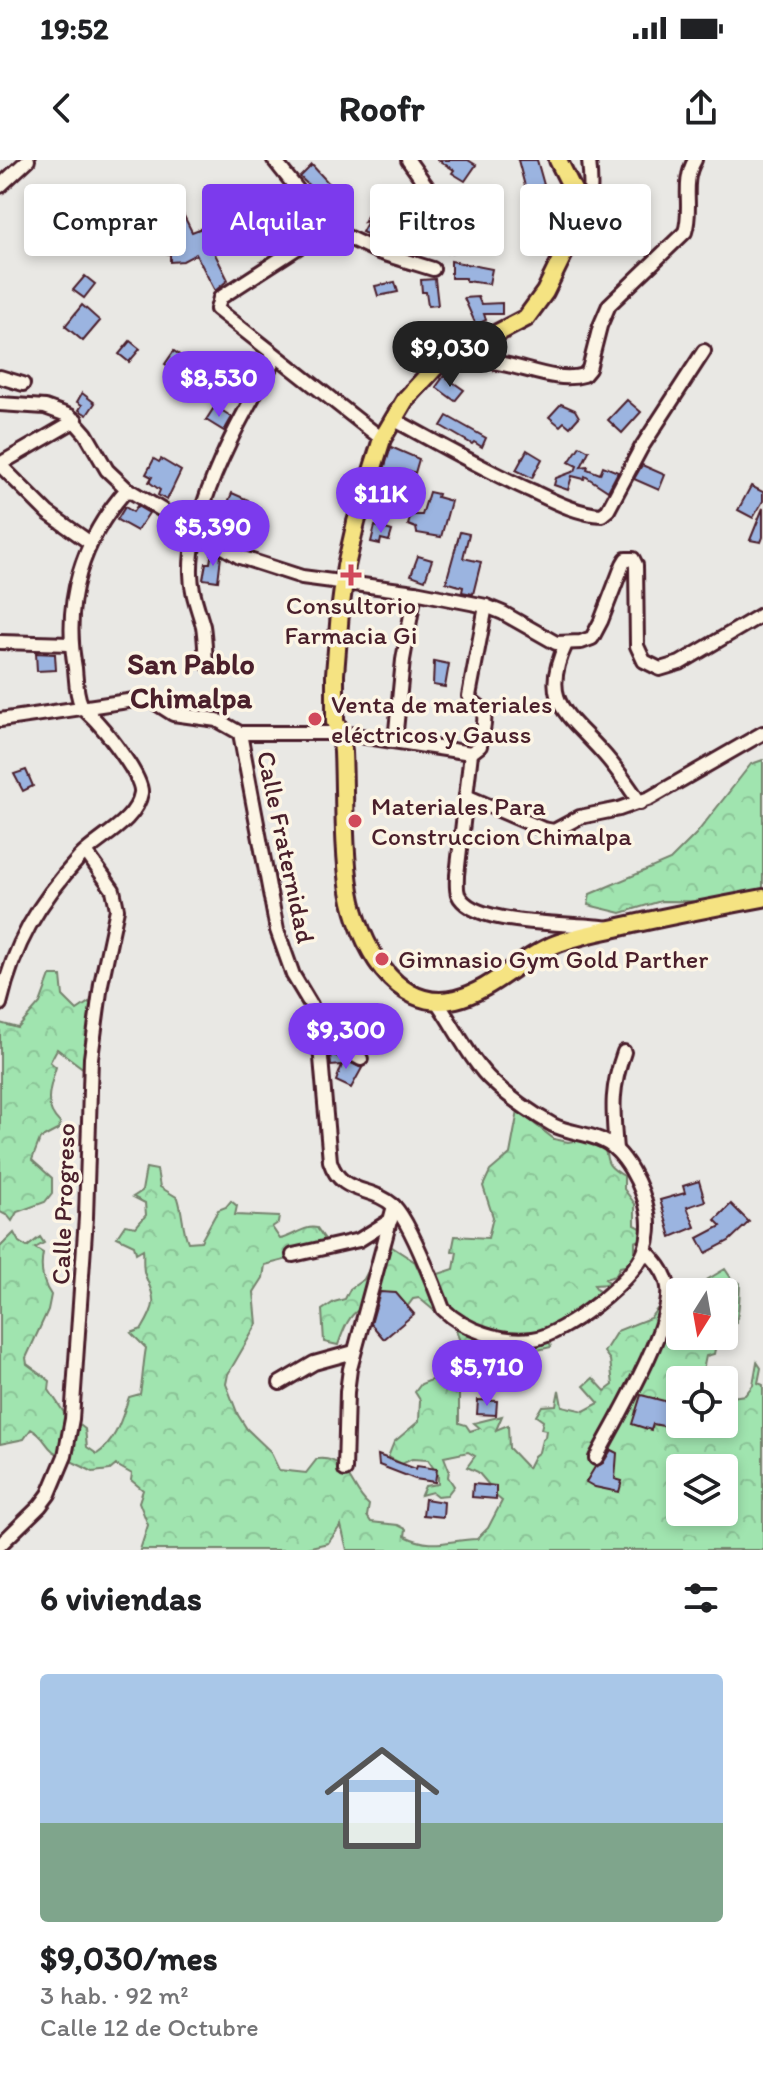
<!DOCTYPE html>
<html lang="es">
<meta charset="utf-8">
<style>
body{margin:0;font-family:Itim,sans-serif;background:#f6f6f6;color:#202124;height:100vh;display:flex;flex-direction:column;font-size:30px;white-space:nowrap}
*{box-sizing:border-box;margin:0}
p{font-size:26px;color:#757577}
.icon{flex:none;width:44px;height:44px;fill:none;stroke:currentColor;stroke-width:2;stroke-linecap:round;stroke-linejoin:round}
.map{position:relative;height:1390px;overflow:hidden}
.panel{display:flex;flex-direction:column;background:#fff;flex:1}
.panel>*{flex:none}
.top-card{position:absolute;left:24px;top:24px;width:716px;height:72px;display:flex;gap:16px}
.needle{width:52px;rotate:191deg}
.fabs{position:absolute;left:666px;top:1118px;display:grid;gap:16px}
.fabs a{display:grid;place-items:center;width:72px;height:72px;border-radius:8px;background:#fff;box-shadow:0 4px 12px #0003;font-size:40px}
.price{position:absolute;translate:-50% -68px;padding:0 18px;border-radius:28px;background:#7c3aed;color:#fff;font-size:26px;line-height:52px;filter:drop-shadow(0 2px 4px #0008)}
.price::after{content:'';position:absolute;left:50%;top:48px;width:24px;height:18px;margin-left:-12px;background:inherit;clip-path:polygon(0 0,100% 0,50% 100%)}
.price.active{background:#222;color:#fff}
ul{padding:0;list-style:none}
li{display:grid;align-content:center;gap:16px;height:424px;padding:0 40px}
li span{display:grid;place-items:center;height:248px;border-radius:8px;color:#555}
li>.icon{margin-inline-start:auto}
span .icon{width:144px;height:144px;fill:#fffc;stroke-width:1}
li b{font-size:34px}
h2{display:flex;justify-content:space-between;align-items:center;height:96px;padding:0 40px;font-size:34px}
.tag{padding:0 28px;border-radius:8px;background:#fff;box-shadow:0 4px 12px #0003;font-size:28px;line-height:72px}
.tag.active{background:#7c3aed;color:#fff}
.status{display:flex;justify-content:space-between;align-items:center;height:56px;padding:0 40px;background:#fff;direction:ltr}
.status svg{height:22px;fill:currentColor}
header{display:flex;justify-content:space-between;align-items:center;height:104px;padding:0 40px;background:#fff;font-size:36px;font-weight:800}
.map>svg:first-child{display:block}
</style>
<div class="status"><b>19:52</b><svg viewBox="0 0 49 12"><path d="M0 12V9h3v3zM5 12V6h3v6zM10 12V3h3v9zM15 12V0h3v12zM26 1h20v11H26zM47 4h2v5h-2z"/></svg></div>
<header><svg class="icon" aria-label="back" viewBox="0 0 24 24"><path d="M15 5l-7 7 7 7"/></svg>Roofr<svg class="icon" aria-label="share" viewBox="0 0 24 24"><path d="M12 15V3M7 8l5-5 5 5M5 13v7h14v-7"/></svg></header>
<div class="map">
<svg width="763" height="1390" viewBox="0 0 763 1390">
<defs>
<pattern id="forest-crowns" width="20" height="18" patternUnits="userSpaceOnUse" patternTransform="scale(2)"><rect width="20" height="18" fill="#a0e4af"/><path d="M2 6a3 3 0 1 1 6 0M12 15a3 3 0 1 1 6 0" fill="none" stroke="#8bc397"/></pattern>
</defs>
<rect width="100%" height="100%" fill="#e9e8e4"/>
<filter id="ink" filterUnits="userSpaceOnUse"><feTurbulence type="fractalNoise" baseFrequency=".0125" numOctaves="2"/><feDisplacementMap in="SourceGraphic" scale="16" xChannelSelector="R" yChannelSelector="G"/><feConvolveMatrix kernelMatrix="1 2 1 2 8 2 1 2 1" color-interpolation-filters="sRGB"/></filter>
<g filter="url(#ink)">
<g fill="url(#forest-crowns)" stroke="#75826d" stroke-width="2" fill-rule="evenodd">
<path d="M763,600V742L661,741L621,753L588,745L590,734L670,700L696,674L751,604Z"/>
<path d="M50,816H61L63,836L77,850L89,842L91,845L94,843L96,902L84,909L57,889L50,902L56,907C50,928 42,946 60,963L59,969L40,979L32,1000L52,1018V1033L45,1042L17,1052L12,1061L8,1056L0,1052V863L18,868L40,843Z"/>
<path d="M518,951L554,979L568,982L600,977C612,999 599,1002 624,1016V1029L635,1044V1065L648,1072L643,1079L635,1082V1104L620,1107L615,1116L605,1119L612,1124L594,1125L599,1132L586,1157L548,1176L551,1187L524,1193L514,1206L491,1214L470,1210L459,1234V1263L466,1265L470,1271L480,1268L474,1263L502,1256L496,1270L508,1265L509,1288L528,1308L534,1296L539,1292L542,1280L545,1277L546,1270L541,1269L543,1261L536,1256L542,1246L556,1245L559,1230L562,1246L584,1251L599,1243L584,1226L593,1218L605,1231L613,1225L610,1200L604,1192L617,1171L650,1158L657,1149L665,1150L670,1170L680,1171V1176H724V1132H701L705,1121L725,1109L731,1118L740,1123C739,1151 740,1173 715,1189L714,1194L706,1196L701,1220H680V1264H724V1238L745,1235L753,1225L757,1202L761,1208L758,1223L763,1225V1390H347L341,1365L328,1383L306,1388L305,1390H140L148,1365L139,1342L143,1330L131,1320L132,1314L116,1305L110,1310L93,1312C79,1304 66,1300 53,1291C45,1285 45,1277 31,1269L24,1279L0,1284V1087L14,1073L19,1082L27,1087L40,1077L44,1083L35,1088L43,1093C40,1108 42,1122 51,1135L48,1150L26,1198L27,1204L50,1221L49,1230L65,1254L85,1269L87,1287L97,1294C116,1282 122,1257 129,1237L140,1234C143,1218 143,1204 146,1188L131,1173L142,1169C157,1144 156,1141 145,1115C142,1108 144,1096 143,1089L136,1093L134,1085L117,1077L125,1065L136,1067L146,1055L145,1043L133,1037L142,1031L146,1008L157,1010L160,1027L178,1038C183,1054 182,1067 188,1082L201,1081L218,1050L226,1047L231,1041L237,1046L235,1055L279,1057L278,1063L272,1067L280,1079C293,1077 304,1065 317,1068L331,1088L265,1105L263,1118L254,1132L257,1164L228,1214L226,1224L238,1255L247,1269L270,1291L279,1310L306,1313L317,1299C349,1295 350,1330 369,1345L367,1356L371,1362L398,1365L406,1369L405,1376C433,1390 447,1380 477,1379L488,1368L502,1341L492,1333L493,1326L489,1325L478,1312L467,1307L475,1296L468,1292L444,1297L449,1310L448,1317L454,1326L447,1335L437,1336L432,1332L421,1335L425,1326L438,1324V1315L428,1300L412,1299L402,1304L388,1297L394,1282L419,1261L420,1240L415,1232L421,1224L439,1217L461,1184L455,1168L419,1138L413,1139L398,1159C361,1138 351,1147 338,1185L324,1182L322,1150L334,1142L345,1139L350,1129L364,1119L374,1100L389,1085L415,1102L423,1119L454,1109L457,1092L452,1091L455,1076L488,1078L493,1057L483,1026L490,1011L510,994ZM680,1308H724V1352H680Z"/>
</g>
<g fill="#9bb4e0" stroke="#4a1f2b" stroke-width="2">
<path d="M438,0H468L476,5L465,21L452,13L454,10Z"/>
<path d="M518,0H537L544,25L526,30Z"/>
<path d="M312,5L333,28L334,26L345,34L334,49L300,17Z"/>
<path d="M381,29L393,36L381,58L376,59L399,68L393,86L362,72L368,61L364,62Z"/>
<path d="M180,48L192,72L202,68L228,120L215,131L196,94L183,101L170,102V94L166,93L172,78L161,58Z"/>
<path d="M490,72L492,86L447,93L445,75Z"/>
<path d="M451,101L492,109L489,124L466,121L465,118H451Z"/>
<path d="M85,116L95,124L84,138L73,130Z"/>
<path d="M435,119L438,145L428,146L426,132H422L421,120Z"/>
<path d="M395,122L398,132L378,136L375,126Z"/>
<path d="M478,137L481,144L502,143V154H484L486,160L476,165L464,138Z"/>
<path d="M82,145L100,161L83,181L65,166Z"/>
<path d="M130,181L140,189L129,202L119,194Z"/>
<path d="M174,191L185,199L177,212L165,204Z"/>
<path d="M444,216L464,230L455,241L436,227Z"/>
<path d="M82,233L95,243L87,255L79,250L82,245L77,242Z"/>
<path d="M627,240L641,252L622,273L608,260Z"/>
<path d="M561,244L575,250L579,257L570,267L564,262L560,266L549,257Z"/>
<path d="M215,246L232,257L224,271L206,260Z"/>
<path d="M447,256L486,278L482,287L474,282L472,284L441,266Z"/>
<path d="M580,286L589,291L581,307L588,306L587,309L600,314L603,306L618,312L608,331L585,316L584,319L572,316L568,330L554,325L556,318L575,311L577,306L569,302Z"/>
<path d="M391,287L419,299L415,313L410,311L399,348L374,341Z"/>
<path d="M527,290L542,299L532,318L516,310Z"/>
<path d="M154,299L159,302L161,299L181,311L167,340L158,335L160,330L149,322L152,317L146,314Z"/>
<path d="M642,305L665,315L659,330L634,319Z"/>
<path d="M751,326L763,332V341L753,358L738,350Z"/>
<path d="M429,332L438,334L437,337L451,341L441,377L417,373L416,368L408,365L411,355H422Z"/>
<path d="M232,333L248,340L246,344L251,347L248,374L254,377L250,385L231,377L237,361L226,356L230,349L226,347Z"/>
<path d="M137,346L149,353L137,371L117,360L125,347L133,352Z"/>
<path d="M763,348V377L761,382L750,380Z"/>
<path d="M375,366L392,371L389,381L381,379L380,384L371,382Z"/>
<path d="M460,372L469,374L463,398L481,402L473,434L462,432L463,427L446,422Z"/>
<path d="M212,391L221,396L218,421L203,419L206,403H210Z"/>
<path d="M418,396L432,400L425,420L411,415Z"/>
<path d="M36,493L55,494L56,510L37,511Z"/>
<path d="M434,501L449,504L445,527L433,525Z"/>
<path d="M26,610L33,626L23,631L14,614Z"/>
<path d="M330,893L362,908L351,928L336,921L342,905L331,906Z"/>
<path d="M699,1021L705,1041L687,1047L695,1067L671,1077L660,1040L685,1033L683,1026Z"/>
<path d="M731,1044L749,1062L729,1081L706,1093L698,1078L721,1066L715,1060Z"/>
<path d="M380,1132L396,1133L414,1154L384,1179L371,1164Z"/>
<path d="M482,1198L498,1199V1205L525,1209L523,1223L500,1220L499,1214L482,1213Z"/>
<path d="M641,1235L680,1245L678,1269L653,1264L651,1270L632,1264Z"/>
<path d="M478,1240L497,1241L496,1255L477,1254Z"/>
<path d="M611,1290L617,1293L615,1319L622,1321L619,1332L595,1327L586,1322L595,1307L603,1303Z"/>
<path d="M378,1295L416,1309L417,1306L437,1309L435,1322L415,1319L379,1305Z"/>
<path d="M473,1324L496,1326V1339L472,1337Z"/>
<path d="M425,1339L444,1342L443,1357L423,1355Z"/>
</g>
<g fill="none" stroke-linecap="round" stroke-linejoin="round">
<g stroke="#4a1f2b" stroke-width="18">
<g id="minor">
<path d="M274,0L328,68L381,93L433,109"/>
<path d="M408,0L435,38"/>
<path d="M0,26L28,0"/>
<path d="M328,68L220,138L217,149L382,279"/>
<path d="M569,83C593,63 592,29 589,0"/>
<path d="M446,205C496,187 545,227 584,215L589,209L600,166L609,145L685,72C693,48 681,23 695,0"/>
<path d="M0,217L23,224"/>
<path d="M0,244L45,247L70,256L86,274L107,310L127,329L240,397L302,417L415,432L486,446L503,453L556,483L581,482L592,478L601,461L623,404L626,399H633L636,405L637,486L644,501L660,509L680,503L763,454"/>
<path d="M393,259C439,284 484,310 532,331C553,341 578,354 602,355L608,350L641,288L704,191"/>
<path d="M0,304L76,260"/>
<path d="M0,305L48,353L89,382"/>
<path d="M0,482L71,484"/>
<path d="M566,484C539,541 567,553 602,592C616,607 628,625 640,643"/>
<path d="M206,503C205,491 205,478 203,466C198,448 191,432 191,413C189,348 243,252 276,197"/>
<path d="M0,560L148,538L173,554L217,560L240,573H341L471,593"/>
<path d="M240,573L277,770L293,815L311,845L319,875L330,1001C341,1036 371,1025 394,1046C410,1062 434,1125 443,1149C465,1171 503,1183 533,1179C564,1175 635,1119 645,1090C649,1079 650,1064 648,1053C643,1028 625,988 599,979C584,973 567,972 553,965C532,953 510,938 493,922C472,903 454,866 437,842"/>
<path d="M395,581L403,500L415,432"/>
<path d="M471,593L457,715C457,721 456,728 458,734C472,768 576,762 609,768"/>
<path d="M471,593L480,586C481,577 487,559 483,551C480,545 472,544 469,536L486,446"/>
<path d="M466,636L543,669L554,671L580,657L619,649L650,638L763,573"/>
<path d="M0,844C14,784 38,743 80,697C99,677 136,662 141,633C143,618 108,574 97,562C92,556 84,551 81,544C76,534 76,519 75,508C63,441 82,380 127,329"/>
<path d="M319,875L361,899"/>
<path d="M616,990C613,951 610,931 624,892"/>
<path d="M293,1095L359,1080L391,1060"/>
<path d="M280,1223L314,1203L354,1192"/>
<path d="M596,1298C615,1262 673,1165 668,1127C666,1112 655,1100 645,1090"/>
<path d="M345,1310L347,1232L350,1209L394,1046"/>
<path d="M0,1385L40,1346L49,1334L65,1296L72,1259L86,1057L91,898L101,824L117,749L113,730L86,692"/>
</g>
</g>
<g stroke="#4a1f2b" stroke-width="22">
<path id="major" d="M558,0L575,34L576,47L569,83L545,132L526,158L438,204L405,240L382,279L356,362L346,406L340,452L335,514V562L341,573L343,592C345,638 343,686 350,731C358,781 395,854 456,839C493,830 520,798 556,784C576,776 599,772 620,767C668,756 715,747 763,738"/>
</g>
<use href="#minor" stroke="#fcf5e5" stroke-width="12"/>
<use href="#major" stroke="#f5e382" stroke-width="16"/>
</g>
</g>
<g fill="#d1495b" stroke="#fcf5e5" stroke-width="3">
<path d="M347 403h8v8h8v8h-8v8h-8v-8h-8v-8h8z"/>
<circle cx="315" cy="559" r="8"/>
<circle cx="355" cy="661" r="8"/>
<circle cx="382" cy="799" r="8"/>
</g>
<g text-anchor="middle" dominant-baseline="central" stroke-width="7" stroke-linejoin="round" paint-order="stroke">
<g font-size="26" fill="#4a1f2b" stroke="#fcf5e5" text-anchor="start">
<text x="351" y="445" text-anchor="middle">Consultorio<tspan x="351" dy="30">Farmacia Gi</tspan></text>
<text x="331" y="544">Venta de materiales<tspan x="331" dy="30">eléctricos y Gauss</tspan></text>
<text x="371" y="646">Materiales Para<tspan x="371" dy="30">Construccion Chimalpa</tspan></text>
<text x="398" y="799">Gimnasio Gym Gold Parther</text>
</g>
<g font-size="26" fill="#4a1f2b" stroke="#fcf5e5">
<text transform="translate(286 687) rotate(78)">Calle Fraternidad</text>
<text transform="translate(63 1044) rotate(-88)">Calle Progreso</text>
</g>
<g font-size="30" font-weight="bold" fill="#4a1f2b" stroke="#fcf5e5">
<text x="191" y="503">San Pablo<tspan x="191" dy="34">Chimalpa</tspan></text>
</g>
</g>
</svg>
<div class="fabs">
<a><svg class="needle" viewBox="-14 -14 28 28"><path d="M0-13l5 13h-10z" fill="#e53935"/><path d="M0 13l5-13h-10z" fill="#757577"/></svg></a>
<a><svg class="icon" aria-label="locate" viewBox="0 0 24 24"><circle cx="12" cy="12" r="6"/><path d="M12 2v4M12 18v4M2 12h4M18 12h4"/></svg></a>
<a><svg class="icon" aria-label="layers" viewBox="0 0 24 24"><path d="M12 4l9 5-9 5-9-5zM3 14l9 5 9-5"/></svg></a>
</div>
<b class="price active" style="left:450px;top:229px">$9,030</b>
<b class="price" style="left:219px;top:259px">$8,530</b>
<b class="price" style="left:381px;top:375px">$11K</b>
<b class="price" style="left:213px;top:408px">$5,390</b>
<b class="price" style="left:346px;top:911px">$9,300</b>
<b class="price" style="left:487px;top:1248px">$5,710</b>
<div class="top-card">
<a class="tag">Comprar</a>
<a class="tag active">Alquilar</a>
<a class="tag">Filtros</a>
<a class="tag">Nuevo</a>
</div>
</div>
<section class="panel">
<h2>6 viviendas<svg class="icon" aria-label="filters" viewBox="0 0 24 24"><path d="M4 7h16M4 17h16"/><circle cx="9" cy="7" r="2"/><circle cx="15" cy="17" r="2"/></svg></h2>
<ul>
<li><span style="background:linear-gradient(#a9c7e8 60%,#7fa58c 0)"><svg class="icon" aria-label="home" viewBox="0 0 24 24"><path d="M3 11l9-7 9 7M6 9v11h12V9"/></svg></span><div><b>$9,030/mes</b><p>3 hab. · 92 m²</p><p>Calle 12 de Octubre</p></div></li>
</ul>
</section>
